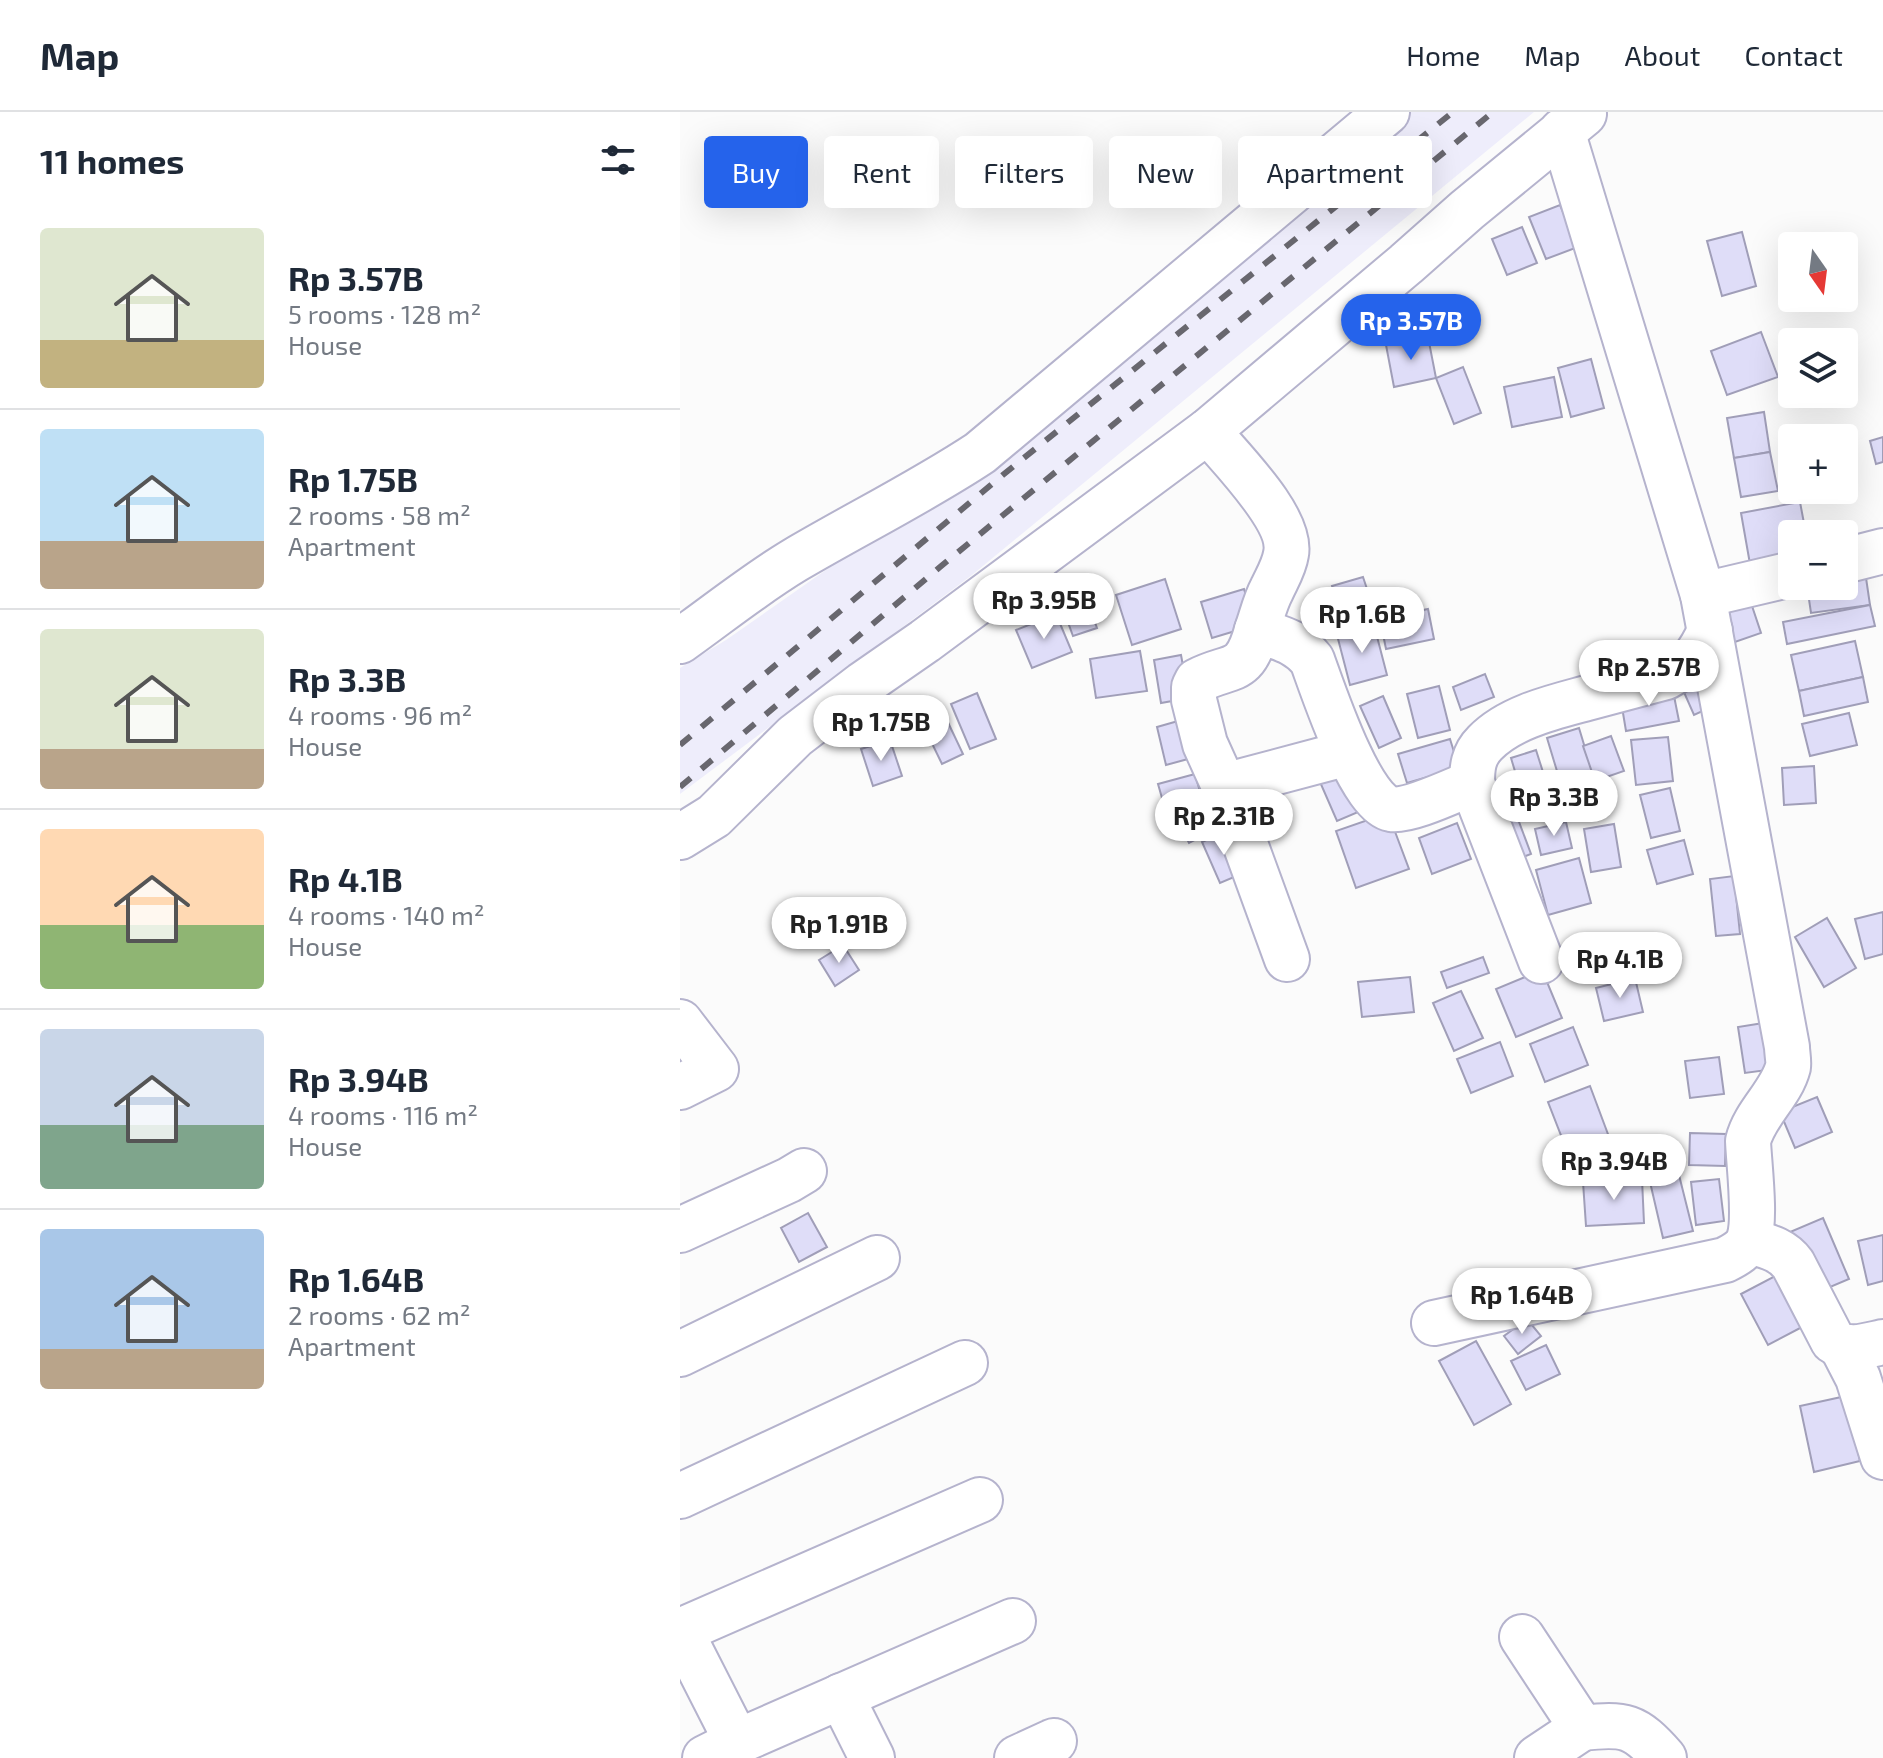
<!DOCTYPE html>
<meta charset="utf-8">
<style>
body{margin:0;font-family:"Exo 2",sans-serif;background:#f6f6f7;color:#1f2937;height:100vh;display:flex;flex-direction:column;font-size:30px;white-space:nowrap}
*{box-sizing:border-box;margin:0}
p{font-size:26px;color:#747a83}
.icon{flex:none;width:44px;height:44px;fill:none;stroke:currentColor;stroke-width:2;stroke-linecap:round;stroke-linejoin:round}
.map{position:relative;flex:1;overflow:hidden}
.sheet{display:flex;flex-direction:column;background:#fff;width:680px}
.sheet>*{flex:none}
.guide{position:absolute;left:24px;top:24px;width:760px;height:72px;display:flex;gap:16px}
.needle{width:52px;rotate:166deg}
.controls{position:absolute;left:1098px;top:120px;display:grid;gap:16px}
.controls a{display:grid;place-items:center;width:80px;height:80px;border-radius:8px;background:#fff;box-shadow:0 8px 32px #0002;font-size:40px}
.price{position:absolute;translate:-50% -68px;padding:0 18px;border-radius:28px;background:#fff;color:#222;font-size:26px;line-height:52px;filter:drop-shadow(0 2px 4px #0008)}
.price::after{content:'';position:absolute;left:50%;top:48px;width:24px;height:18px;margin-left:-12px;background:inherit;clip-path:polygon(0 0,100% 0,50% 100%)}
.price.active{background:#2563eb;color:#fff}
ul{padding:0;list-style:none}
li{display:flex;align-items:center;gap:24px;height:200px;padding:0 40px}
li+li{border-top:2px solid #e0e1e3}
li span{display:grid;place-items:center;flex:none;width:224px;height:160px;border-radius:8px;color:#555}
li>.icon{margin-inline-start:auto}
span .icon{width:96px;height:96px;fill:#fffc;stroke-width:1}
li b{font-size:34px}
h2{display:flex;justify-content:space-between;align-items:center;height:96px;padding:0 40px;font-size:34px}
.pill{padding:0 28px;border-radius:8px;background:#fff;box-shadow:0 8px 32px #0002;font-size:28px;line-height:72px}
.pill.active{background:#2563eb;color:#fff}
header{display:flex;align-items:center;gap:48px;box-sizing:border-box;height:112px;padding:0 40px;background:#fff;border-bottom:2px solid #e0e1e3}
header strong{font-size:38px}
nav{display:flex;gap:44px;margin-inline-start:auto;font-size:28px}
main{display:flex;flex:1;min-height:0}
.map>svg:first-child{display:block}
</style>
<header>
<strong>Map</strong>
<nav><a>Home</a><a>Map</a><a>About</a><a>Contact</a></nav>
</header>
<main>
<section class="sheet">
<h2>11 homes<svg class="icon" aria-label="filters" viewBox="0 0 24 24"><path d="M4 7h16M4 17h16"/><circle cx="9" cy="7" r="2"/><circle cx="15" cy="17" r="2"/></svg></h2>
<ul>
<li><span style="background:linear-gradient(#dfe7d0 70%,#c2b280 0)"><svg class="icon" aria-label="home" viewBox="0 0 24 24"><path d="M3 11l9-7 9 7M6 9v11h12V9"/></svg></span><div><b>Rp 3.57B</b><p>5 rooms · 128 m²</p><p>House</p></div></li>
<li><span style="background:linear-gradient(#bfe0f5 70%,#b9a48a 0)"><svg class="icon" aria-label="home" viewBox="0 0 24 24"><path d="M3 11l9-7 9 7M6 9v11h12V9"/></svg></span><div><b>Rp 1.75B</b><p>2 rooms · 58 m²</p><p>Apartment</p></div></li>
<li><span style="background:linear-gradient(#dfe7d0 75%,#b9a48a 0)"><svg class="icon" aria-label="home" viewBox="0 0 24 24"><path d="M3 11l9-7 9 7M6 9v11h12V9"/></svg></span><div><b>Rp 3.3B</b><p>4 rooms · 96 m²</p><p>House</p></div></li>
<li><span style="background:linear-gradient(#ffd9b3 60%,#8fb573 0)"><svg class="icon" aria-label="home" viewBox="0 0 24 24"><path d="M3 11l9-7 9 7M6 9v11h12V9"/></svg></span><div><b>Rp 4.1B</b><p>4 rooms · 140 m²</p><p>House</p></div></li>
<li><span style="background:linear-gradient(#c9d6e8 60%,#7fa58c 0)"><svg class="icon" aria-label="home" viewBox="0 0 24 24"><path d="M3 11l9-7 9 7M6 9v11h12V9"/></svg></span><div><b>Rp 3.94B</b><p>4 rooms · 116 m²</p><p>House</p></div></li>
<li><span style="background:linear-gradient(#a9c7e8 75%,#b9a48a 0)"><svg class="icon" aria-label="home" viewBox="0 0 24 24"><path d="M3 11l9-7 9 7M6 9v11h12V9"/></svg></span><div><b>Rp 1.64B</b><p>2 rooms · 62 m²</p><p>Apartment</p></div></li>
</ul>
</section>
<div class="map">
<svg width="1203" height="1646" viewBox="0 0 1203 1646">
<rect width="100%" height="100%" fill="#fbfbfb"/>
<path fill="#eeedfb" d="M731,0H854L292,463L0,682V556L46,528L233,397Z"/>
<g fill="#dfddf8" stroke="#a09eb8" stroke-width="2">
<path d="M880,93L898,135L866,147L849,105Z"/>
<path d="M842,115L857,151L827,163L812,127Z"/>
<path d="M1062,120L1076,174L1042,184L1027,129Z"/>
<path d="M1081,220L1098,265L1047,283L1031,239Z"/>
<path d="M748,225L756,266L714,275L706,233Z"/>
<path d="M911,247L924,296L891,305L878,256Z"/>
<path d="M783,255L801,301L774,312L756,266Z"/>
<path d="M874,265L882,305L832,315L824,275Z"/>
<path d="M1084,300L1090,340L1054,346L1047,306Z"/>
<path d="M1203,325V350L1196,352L1190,329Z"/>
<path d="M1090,340L1098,379L1061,385L1054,346Z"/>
<path d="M1120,390L1126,422H1112V444L1070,452L1061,401Z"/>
<path d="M1185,459L1190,493L1131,501L1127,474H1164V463Z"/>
<path d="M683,465L694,498L662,507L652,474Z"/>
<path d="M485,467L501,517L452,533L436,483Z"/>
<path d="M402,474L417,516L393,524L378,483Z"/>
<path d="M564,477L575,513L532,526L521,490Z"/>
<path d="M1069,485L1081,521L1052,531L1040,496Z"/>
<path d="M1190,493L1195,514L1107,532L1103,510Z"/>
<path d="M748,497L754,527L706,537L700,507Z"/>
<path d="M376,502L392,540L352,556L336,518Z"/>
<path d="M694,513L707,563L670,573L657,523Z"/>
<path d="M1175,529L1183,565L1119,579L1111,543Z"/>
<path d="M460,539L467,579L416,586L410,547Z"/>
<path d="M501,543L509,586L481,591L474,548Z"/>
<path d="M805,562L814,585L781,598L773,575Z"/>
<path d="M1183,565L1188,590L1124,604L1119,579Z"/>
<path d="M1016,572L1027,597L1014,603L1003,578Z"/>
<path d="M759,574L770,618L738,626L727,582Z"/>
<path d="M992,574L999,609L946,619L940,583Z"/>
<path d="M297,581L316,627L290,637L271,592Z"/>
<path d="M703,584L721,626L699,636L680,594Z"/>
<path d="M1169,601L1177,633L1130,644L1122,612Z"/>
<path d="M264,602L283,642L262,652L243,613Z"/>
<path d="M498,609L508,647L486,653L477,615Z"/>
<path d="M899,616L915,669L883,679L867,626Z"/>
<path d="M931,624L944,659L915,669L903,634Z"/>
<path d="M988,625L993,669L956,673L951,628Z"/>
<path d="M770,627L779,656L727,671L718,642Z"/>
<path d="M210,628L222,664L193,674L181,637Z"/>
<path d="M856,638L875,698L849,706L831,646Z"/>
<path d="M1134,654L1136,691L1104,693L1102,656Z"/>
<path d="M673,656L690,695L657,709L640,670Z"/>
<path d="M515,662L521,683L484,693L478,672Z"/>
<path d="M990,676L1000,719L971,726L960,683Z"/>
<path d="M832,691L851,742L832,749L813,698Z"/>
<path d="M533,693L544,713L509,731L499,711Z"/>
<path d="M708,701L729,757L676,776L656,719Z"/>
<path d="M886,710L892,736L861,743L855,717Z"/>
<path d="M777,711L791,747L752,762L739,726Z"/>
<path d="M934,712L941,755L911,760L904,717Z"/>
<path d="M548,718L566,760L540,771L522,730Z"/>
<path d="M1004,728L1013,762L977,772L967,738Z"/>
<path d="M899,746L911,791L868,803L856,758Z"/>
<path d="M1054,764L1060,822L1036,824L1030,767Z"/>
<path d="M1203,800V842L1185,847L1175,807Z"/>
<path d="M1147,806L1176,856L1144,875L1115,825Z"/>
<path d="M163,833L179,858L155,874L139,848Z"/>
<path d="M803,845L809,861L767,876L761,860Z"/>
<path d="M862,858L882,906L836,925L816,877Z"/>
<path d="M730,865L734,900L682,905L678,870Z"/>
<path d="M955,866L963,900L924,909L916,876Z"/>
<path d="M781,879L803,926L774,939L753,891Z"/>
<path d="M1096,909L1102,956L1065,961L1058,915Z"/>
<path d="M893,915L908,953L865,970L850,932Z"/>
<path d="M820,930L833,964L791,981L777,947Z"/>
<path d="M1039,945L1044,982L1010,986L1005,949Z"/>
<path d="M910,974L932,1033L891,1049L868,990Z"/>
<path d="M1137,985L1152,1020L1115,1036L1100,1000Z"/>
<path d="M1010,1021L1046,1022L1045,1054L1009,1053Z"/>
<path d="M999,1063L1013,1119L983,1126L970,1070Z"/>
<path d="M962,1067L964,1111L906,1114L903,1070Z"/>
<path d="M1039,1067L1044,1109L1016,1113L1011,1070Z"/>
<path d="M128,1101L147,1135L119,1150L101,1116Z"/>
<path d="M1143,1106L1169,1167L1136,1181L1110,1120Z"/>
<path d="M1203,1123V1169L1188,1173L1178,1129Z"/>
<path d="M1097,1163L1124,1214L1088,1233L1061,1182Z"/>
<path d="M847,1207L861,1224L838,1242L824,1224Z"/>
<path d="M796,1229L831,1292L794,1313L759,1249Z"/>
<path d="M866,1233L880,1262L846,1278L831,1249Z"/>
<path d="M1166,1284L1180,1349L1134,1360L1120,1294Z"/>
</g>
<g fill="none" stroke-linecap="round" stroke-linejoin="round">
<g stroke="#b5b3cd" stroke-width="48">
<g id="minor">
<path d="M528,319C550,346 613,407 606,442C604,455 597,466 592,477C585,490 582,504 577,518"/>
<path d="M1164,449L1203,439"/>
<path d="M1023,483L1112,462"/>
<path d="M0,529C38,502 75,472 115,448C176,412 241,380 300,341L707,0"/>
<path d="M544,674L668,641"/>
<path d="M0,725L34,704L115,624L183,572L245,529L528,319L726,152L787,98L904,2"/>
<path d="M607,847L544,674L525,632L514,588V575L517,569C552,551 564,565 577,518C599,526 617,529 632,548C643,578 680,691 711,697C729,700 774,678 792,671"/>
<path d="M861,849L792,671C792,656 793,643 805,631C830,605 874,595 907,586C933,579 960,572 986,565C1012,551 1017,546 1030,519"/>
<path d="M0,910L36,957L0,975"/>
<path d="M0,1118L109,1068L124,1059"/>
<path d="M1069,1129C1086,1134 1102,1137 1113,1152L1153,1229C1168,1240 1185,1234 1203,1230"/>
<path d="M754,1211L1045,1148C1055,1143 1066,1137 1069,1127C1076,1107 1069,1052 1068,1029C1075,1001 1101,982 1108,955C1109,949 1107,941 1107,935L1023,483L882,19"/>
<path d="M1162,1235L1178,1266L1203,1345"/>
<path d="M0,1242L197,1146"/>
<path d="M0,1384L285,1251"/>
<path d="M0,1518L57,1630"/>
<path d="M0,1519L300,1388"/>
<path d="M842,1525L902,1616C945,1611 955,1613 984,1646"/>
<path d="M161,1584L192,1646"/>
<path d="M25,1646L57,1630L333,1509"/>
<path d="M337,1646L374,1629"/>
<path d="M857,1646L902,1616"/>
</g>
</g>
<use href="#minor" stroke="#fff" stroke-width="44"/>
<g stroke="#68676e" stroke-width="6" stroke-dasharray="14 14" stroke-linecap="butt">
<path d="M0,633L324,362L773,0"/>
<path d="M0,675L260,455L813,0"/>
</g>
</g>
</svg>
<div class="controls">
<a><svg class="needle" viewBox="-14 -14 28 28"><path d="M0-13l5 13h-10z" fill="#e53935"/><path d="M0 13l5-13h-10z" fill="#747a83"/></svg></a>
<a><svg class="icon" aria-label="layers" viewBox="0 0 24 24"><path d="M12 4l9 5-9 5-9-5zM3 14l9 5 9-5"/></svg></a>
<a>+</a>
<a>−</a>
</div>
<b class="price active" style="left:731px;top:250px">Rp 3.57B</b>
<b class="price" style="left:364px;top:529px">Rp 3.95B</b>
<b class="price" style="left:682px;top:543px">Rp 1.6B</b>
<b class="price" style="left:969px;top:596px">Rp 2.57B</b>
<b class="price" style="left:201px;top:651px">Rp 1.75B</b>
<b class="price" style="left:874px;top:726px">Rp 3.3B</b>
<b class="price" style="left:544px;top:745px">Rp 2.31B</b>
<b class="price" style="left:159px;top:853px">Rp 1.91B</b>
<b class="price" style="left:940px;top:888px">Rp 4.1B</b>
<b class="price" style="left:934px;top:1090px">Rp 3.94B</b>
<b class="price" style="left:842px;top:1224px">Rp 1.64B</b>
<div class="guide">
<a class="pill active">Buy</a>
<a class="pill">Rent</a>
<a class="pill">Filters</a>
<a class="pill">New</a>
<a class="pill">Apartment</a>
</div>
</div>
</main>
